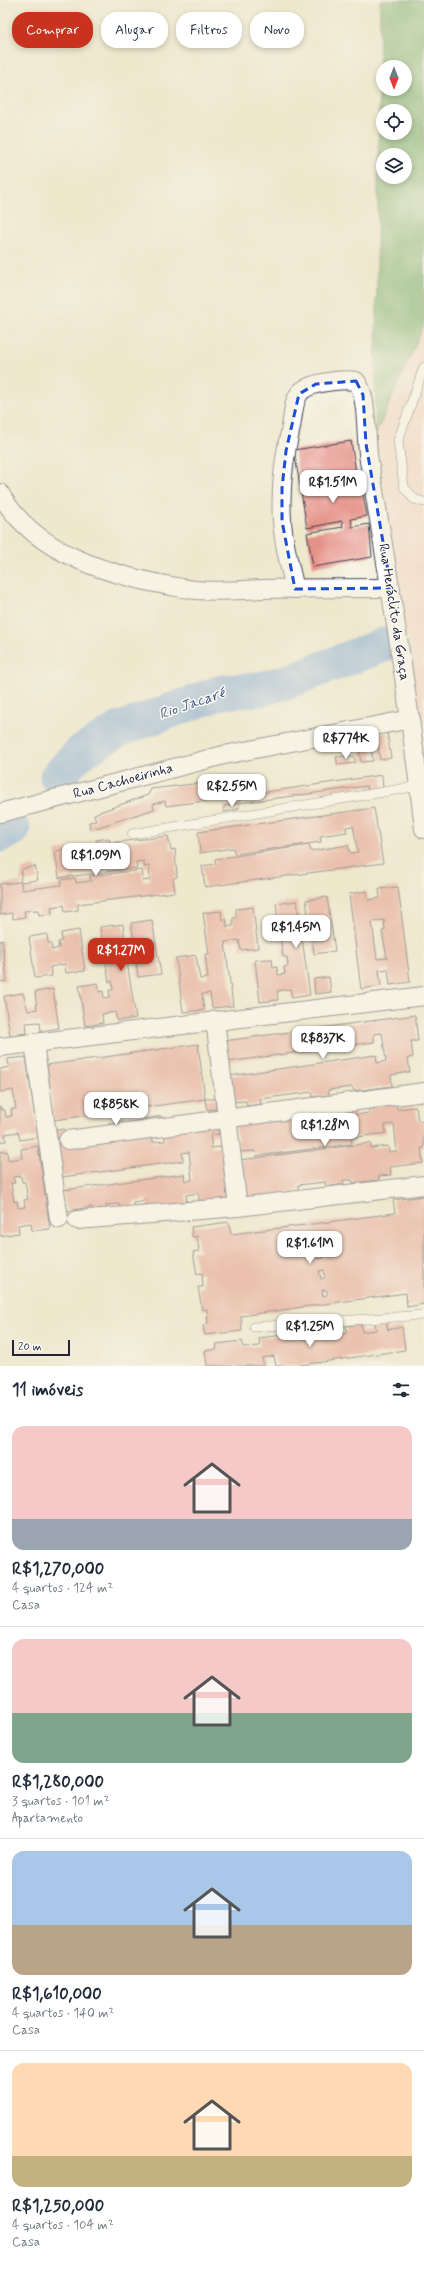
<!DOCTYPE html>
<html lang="pt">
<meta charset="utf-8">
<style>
body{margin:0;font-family:Mynerve,sans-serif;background:#f2f2f3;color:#1f2937;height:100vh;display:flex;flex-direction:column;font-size:15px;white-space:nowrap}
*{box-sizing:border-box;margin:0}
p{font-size:13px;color:#747a83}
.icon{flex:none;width:22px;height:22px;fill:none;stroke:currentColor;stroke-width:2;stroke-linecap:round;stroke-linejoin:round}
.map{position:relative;height:1366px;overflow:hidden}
.side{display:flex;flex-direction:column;background:#fff;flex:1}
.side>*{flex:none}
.guide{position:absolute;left:12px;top:12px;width:400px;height:36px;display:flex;gap:8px}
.needle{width:26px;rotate:180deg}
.tools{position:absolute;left:376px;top:60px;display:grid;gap:8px}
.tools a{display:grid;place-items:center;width:36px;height:36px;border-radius:50%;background:#fff;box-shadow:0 2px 6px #0003;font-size:20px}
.scale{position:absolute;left:12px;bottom:10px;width:58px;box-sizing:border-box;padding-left:4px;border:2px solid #22223b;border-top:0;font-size:11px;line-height:14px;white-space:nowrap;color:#22223b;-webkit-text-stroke:3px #fdfcf7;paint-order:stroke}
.price{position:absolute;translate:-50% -34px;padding:0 9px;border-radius:8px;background:#fff;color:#222;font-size:13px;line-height:26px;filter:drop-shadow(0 1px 2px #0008)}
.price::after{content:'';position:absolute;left:50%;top:24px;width:12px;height:9px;margin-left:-6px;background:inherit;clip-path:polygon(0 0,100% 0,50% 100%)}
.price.selected{background:#c8321e;color:#fff}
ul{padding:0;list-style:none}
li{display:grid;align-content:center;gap:8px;height:212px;padding:0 12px}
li+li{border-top:1px solid #e0e1e3}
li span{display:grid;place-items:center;height:124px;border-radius:12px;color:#555}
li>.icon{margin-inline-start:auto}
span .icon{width:72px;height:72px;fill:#fffc;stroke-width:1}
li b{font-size:17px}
h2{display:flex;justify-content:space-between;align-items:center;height:48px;padding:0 12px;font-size:17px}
.pill{padding:0 14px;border-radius:16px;background:#fff;box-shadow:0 2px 6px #0003;font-size:14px;line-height:36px}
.pill.selected{background:#c8321e;color:#fff}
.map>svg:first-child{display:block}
</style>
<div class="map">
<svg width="424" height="1366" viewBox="0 0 424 1366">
<rect width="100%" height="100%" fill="#fdfcf7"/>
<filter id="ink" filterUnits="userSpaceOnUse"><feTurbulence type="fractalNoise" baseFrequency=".025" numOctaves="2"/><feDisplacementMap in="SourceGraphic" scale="8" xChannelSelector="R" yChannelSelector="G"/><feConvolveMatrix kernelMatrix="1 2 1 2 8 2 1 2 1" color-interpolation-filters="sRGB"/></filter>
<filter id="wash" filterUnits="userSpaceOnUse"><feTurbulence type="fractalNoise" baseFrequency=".012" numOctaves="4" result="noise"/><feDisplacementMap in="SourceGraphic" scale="16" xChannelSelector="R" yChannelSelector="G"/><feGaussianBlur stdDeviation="0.9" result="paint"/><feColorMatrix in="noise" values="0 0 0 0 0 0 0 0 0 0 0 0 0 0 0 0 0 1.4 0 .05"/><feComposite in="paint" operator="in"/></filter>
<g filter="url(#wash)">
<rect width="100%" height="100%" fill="#eee8cd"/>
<path fill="#f6d1c5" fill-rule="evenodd" d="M380,0H424V742L375,436ZM383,67H405V89H383ZM383,111H405V133H383ZM383,155H405V177H383Z"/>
<path fill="#72ad6d" stroke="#4a6854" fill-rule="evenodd" d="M380,0H424V325L375,436ZM383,67H405V89H383ZM383,111H405V133H383ZM383,155H405V177H383Z"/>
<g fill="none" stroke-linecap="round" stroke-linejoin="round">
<g stroke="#72a1db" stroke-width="35">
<path d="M57,777L80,753L118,730L222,692L262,689L289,681L386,644"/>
<path d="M0,835L13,829"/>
</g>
</g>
<g id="blocks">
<g fill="#e59187" fill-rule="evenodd">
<path d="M351,441L359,491L362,490L367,516L351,519L352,527L369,524L372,557L313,567L307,533L343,527L342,521L307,528L294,450Z"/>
<path d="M387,732L391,758L380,760L377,733Z"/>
<path d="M371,746L373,761L361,762L359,747Z"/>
<path d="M354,756L355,763L338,765L336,757Z"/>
<path d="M382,775L383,789L368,791L367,786L240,803L239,796Z"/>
<path d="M218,781L221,799L166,806L165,801L153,804L154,809L90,830L89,822L96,821L94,814L148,795L151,789Z"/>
<path d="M239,803V809L224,812V806Z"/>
<path d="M374,808L383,863L205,887L202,866L216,864L215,859L309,845L311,851L348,845L350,853L358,852L353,826L346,827L347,832L320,836L321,842L235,854L233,848L200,853L198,832Z"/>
<path d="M168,836L171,850L175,849L177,877L173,878L175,892L78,904V910L65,912L64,905L51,907L52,914L39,915L38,910L24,911L25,917L13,919L12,913L0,915V884L20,882L22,869L35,866L38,880L21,882L22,890L61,885V880L75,878L76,883L91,881L90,876L142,870L143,881L150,880L149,866L144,867V861L136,862L137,868L59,878L55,851L97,845L96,840L109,838L110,843Z"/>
<path d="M398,887L410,982L390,985L388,969L379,970L381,986L361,989L349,894L367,891L368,900L380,898L379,889ZM384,920L385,931H382L387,958L377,959L372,922Z"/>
<path d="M327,897L335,951L314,954L312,937L302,938L310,995L292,998L290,989L277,991L278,1000L260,1002L255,960L272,959L273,968L277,967L278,975L285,974L284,967L288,966L287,957H283L276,904L297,901L300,923L309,922L306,900Z"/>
<path d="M253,907L258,948L241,950L239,940L225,942L233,1006L212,1008L210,993L202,994L204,1010L183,1012L176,958L196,955L200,979L208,978L205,954H209L203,913L221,911L222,920L226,919L227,927L233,926V918H236V909Z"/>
<path d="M152,920L161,974L138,977L136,961L127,962L136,1018L117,1021L115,1012L102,1014L103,1023L85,1026L79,986L98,983L99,992L103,991L104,998L110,997L109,990H113L112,981L109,982L100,927L123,924L126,947L135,945L131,923Z"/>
<path d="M79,930L85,971L66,973L65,964L50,967L52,976L35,978L29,937L47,934L48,943H51L52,950L59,948L58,942L62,941L61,933Z"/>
<path d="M2,940L7,981L0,982V941Z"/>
<path d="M329,977L331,992L315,994L314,979Z"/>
<path d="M53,989L59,1028L41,1031L40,1022L26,1023L27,1033L10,1035L4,996L23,993L28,1011L37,1009L35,992Z"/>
<path d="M415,1015L418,1041H411L413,1057L408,1058L410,1072L391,1075L392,1086L354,1091L352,1087L328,1090L329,1095L313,1097L312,1092L260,1099L261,1104L247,1106L246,1101L232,1102L229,1076L376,1055L377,1063L386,1061L382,1033L374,1034V1042L227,1062L224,1041Z"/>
<path d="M198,1044L205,1099H215L216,1109L207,1110L205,1099L54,1120L47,1065Z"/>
<path d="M26,1057L38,1137L20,1140L18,1132L5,1134L6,1141L0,1142V1106L2,1110H5L6,1117L12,1116L11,1109H16L13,1090L0,1092V1069L9,1067L8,1059Z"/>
<path d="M395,1100L397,1109L416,1107L418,1121H424V1148H421L423,1163L390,1167L391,1175L379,1176V1180L353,1183L352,1180H343L344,1184L326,1187L325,1182L298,1185L299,1191L246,1199L240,1160L370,1143L371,1148L388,1146L389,1152L397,1151L394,1124L385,1125L386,1133L351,1138L352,1144L256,1156L255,1151L239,1152L235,1120L355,1105L356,1115L369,1113L368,1103Z"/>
<path d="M161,1116L163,1124L145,1126L144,1119Z"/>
<path d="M123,1121L125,1129L109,1130L108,1123Z"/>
<path d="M218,1123L219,1134L210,1135L212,1148L221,1147L228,1200L200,1204L198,1193L186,1195L187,1205L148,1211L146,1200L133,1202L135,1213L121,1215L119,1204L106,1205L108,1216L94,1218L92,1207L66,1211L63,1190L184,1174L185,1181L192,1180L189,1152L182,1153L183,1161L62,1177L57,1145L152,1132L153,1142L165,1141V1130Z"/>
<path d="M65,1129L67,1137L50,1140L49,1131Z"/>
<path d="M38,1146L50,1229L32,1231L31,1223L18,1225L19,1233L0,1236V1152L7,1151L8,1160L22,1158L21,1149ZM21,1176L22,1182H25L28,1199L24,1200L25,1207L18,1208L17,1201L14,1202L11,1183H15L13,1177Z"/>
<path d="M424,1196V1304L407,1307L406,1293L324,1304L241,1316L242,1331L205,1335L203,1325L208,1323L207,1309L202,1310L198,1287H203L202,1273L197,1274L193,1252L199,1251L197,1236L192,1237L191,1227L229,1222L231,1234L313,1224L395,1213L393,1200ZM322,1248L324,1258L318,1259L316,1249ZM324,1270L325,1278L321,1279L319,1271ZM322,1290H327V1295L323,1296Z"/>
<path d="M386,1320L388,1330L402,1327L405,1350L294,1366H276L274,1356L262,1358L264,1366H207L205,1351L217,1349L216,1344L242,1341L243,1347L260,1346L259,1338L300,1333L301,1340L319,1338L318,1330L328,1328L330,1336L347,1333L346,1326L361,1324L362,1332L376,1330L375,1322Z"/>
</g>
</g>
</g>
<g filter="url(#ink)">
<use href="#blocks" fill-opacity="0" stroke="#414051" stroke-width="1"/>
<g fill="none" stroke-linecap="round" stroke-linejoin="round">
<g stroke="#414051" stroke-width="10">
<g id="lane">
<path d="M424,367L398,441L404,487L414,499L424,502"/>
<path d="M132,834L419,786"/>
<path d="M254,1327L424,1315"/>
</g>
</g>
<g stroke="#414051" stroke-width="20">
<g id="street">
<path d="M0,493C35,556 116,577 182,588C208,593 237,590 264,589C306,588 348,588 391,588"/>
<path d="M295,589C290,567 283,543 282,520C280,489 284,457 291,427C293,417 293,402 299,394C307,382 343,379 356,381C369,395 365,441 369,461C390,583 410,705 424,829"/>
<path d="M0,813L224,755L411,719"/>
<path d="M215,1020L238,1207"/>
<path d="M34,1043L59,1219"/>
<path d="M0,1047L424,996"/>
<path d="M68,1140L424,1092"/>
<path d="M77,1220L238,1207L424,1185"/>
</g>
</g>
<use href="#lane" stroke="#fff" stroke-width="9"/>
<use href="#street" stroke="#fff" stroke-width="18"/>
</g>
</g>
<path d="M0 0H424V1366H0ZM356,381L363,395L366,444L391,588L295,589L282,521V488L286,451L299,394L316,384Z" fill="#eee8cd" fill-opacity=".55" fill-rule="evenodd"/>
<path fill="none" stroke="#1d4ed8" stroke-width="3" stroke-dasharray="8 5" stroke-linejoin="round" d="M356,381L363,395L366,444L391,588L295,589L282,521V488L286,451L299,394L316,384Z"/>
<g text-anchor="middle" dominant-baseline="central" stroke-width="3" stroke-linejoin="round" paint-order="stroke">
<g font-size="14" fill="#22223b" stroke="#fdfcf7">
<text transform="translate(394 612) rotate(81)">Rua Heráclito da Graça</text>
<text transform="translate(123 781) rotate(-15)">Rua Cachoeirinha</text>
</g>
<g font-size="15" font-style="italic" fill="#465b83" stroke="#fdfcf7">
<text transform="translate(192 704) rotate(-19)">Rio Jacaré</text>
</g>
</g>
</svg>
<div class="tools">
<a><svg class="needle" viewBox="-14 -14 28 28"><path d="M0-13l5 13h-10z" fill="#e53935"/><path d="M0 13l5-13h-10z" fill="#747a83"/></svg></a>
<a><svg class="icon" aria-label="locate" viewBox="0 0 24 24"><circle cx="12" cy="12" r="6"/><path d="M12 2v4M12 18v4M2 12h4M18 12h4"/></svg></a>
<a><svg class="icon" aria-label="layers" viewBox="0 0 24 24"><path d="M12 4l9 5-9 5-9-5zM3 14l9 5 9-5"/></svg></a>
</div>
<div class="scale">20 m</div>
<b class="price" style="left:333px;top:504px">R$1.51M</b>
<b class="price" style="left:346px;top:760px">R$774K</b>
<b class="price" style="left:232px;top:808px">R$2.55M</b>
<b class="price" style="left:96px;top:877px">R$1.09M</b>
<b class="price" style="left:296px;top:949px">R$1.45M</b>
<b class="price selected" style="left:121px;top:972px">R$1.27M</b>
<b class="price" style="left:323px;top:1060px">R$837K</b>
<b class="price" style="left:116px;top:1126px">R$858K</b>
<b class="price" style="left:325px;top:1147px">R$1.28M</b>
<b class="price" style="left:310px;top:1265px">R$1.61M</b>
<b class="price" style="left:310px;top:1348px">R$1.25M</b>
<div class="guide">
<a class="pill selected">Comprar</a>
<a class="pill">Alugar</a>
<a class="pill">Filtros</a>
<a class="pill">Novo</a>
</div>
</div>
<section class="side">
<h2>11 imóveis<svg class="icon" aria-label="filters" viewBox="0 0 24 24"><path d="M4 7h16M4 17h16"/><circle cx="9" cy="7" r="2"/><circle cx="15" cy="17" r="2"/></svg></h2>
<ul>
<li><span style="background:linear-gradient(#f6c9c9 75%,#9aa5b1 0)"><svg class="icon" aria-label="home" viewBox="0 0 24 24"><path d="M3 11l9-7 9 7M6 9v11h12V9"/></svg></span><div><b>R$1,270,000</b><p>4 quartos · 124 m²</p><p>Casa</p></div></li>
<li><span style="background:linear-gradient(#f6c9c9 60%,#7fa58c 0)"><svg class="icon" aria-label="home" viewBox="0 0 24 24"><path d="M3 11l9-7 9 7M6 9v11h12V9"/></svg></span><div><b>R$1,280,000</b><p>3 quartos · 101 m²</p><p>Apartamento</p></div></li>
<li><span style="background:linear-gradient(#a9c7e8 60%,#b9a48a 0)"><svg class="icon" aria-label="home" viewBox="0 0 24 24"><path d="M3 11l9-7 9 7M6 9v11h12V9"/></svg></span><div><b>R$1,610,000</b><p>4 quartos · 140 m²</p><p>Casa</p></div></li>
<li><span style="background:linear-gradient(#ffd9b3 75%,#c2b280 0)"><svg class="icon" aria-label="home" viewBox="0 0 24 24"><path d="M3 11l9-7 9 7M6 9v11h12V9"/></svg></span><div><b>R$1,250,000</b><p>4 quartos · 104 m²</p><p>Casa</p></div></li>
</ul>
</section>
